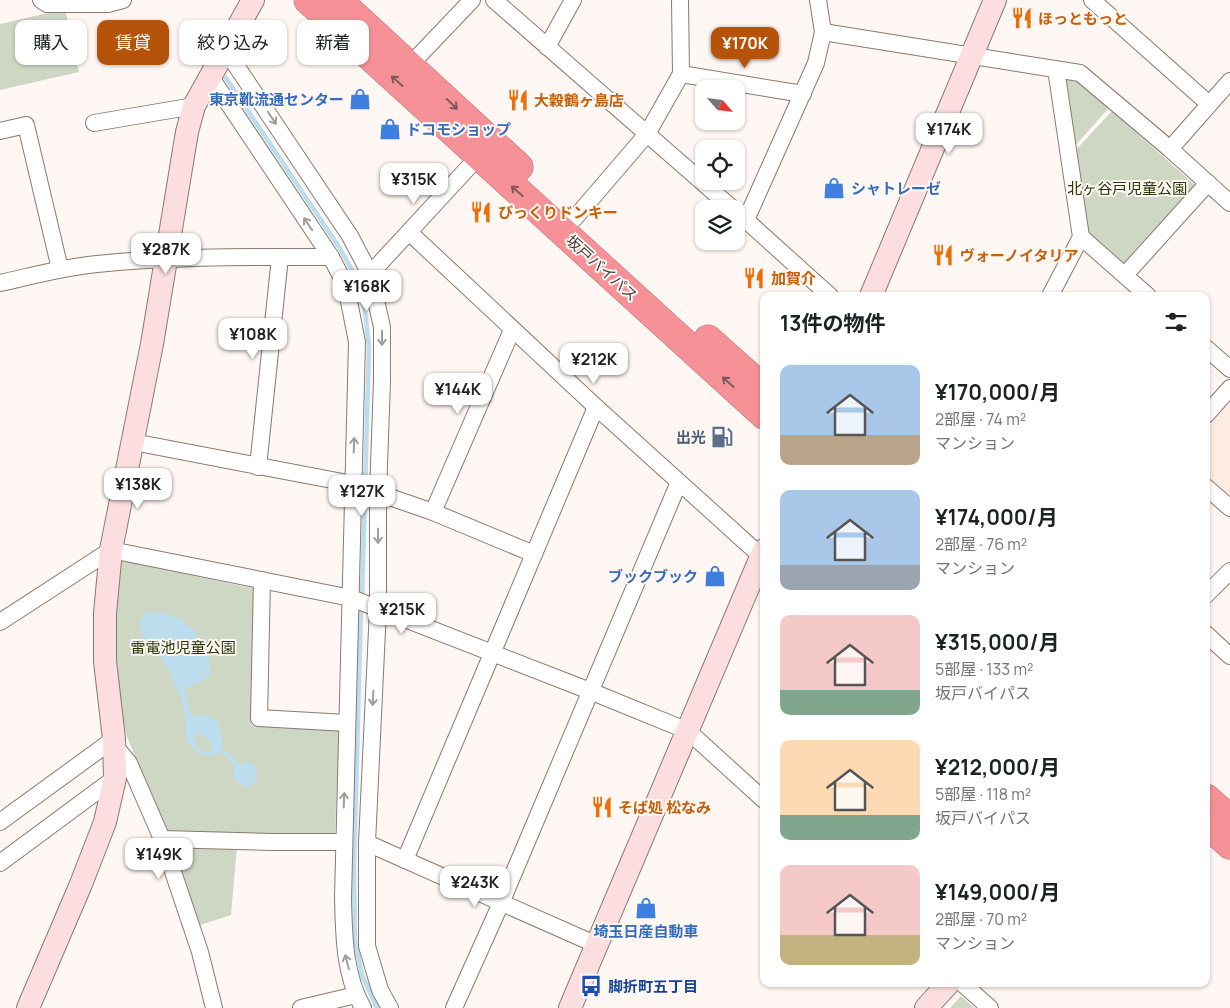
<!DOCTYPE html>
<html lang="ja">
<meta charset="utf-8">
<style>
body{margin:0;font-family:Manrope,"Noto Sans JP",sans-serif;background:#f6f6f6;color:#202124;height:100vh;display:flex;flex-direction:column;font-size:19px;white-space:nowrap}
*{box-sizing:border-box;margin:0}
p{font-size:16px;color:#757577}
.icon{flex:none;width:28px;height:28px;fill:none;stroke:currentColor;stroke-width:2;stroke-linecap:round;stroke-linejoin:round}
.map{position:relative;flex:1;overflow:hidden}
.side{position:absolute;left:760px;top:292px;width:450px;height:695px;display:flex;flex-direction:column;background:#fff;border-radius:10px;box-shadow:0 1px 4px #0004}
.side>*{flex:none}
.hud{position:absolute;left:15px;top:20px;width:475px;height:45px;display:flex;gap:10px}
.needle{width:32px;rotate:118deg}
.buttons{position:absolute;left:695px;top:80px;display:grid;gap:10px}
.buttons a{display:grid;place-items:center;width:50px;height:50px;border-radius:10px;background:#fff;box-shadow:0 1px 4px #0004;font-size:25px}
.price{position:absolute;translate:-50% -42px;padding:0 11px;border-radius:10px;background:#fff;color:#222;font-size:16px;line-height:32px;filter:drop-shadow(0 1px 2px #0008)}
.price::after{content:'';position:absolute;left:50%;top:30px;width:15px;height:11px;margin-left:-8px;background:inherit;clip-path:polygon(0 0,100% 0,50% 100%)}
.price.on{background:#b45309;color:#fff}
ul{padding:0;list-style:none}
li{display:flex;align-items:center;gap:15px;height:125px;padding:0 20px}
li span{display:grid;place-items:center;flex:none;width:140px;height:100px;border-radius:10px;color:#555}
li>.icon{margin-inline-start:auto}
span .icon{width:60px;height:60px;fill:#fffc;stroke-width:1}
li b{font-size:21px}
h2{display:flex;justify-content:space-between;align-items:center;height:60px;padding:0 20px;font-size:21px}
.tag{padding:0 18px;border-radius:10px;background:#fff;box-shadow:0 1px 4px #0004;font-size:18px;line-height:45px}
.tag.on{background:#b45309;color:#fff}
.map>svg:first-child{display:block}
</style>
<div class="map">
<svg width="1230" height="1008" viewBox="0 0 1230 1008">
<rect width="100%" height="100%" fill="#fef7f3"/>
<path fill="#ffece0" d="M1230,403V498L1206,477V430Z"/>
<g fill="#ced7c3">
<path d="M65,9L79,72L0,90V24Z"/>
<path d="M1068,79L1077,80L1108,109L1072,149L1063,83Z"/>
<path d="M1112,111L1195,185L1123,264L1087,231L1073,153Z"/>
<path d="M120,560L256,589L252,725L339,730L335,835L165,833L126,734L112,665Z"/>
<path d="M173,845L237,847L231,915L197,926L170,851Z"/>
<path d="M961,996L974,1008H950Z"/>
</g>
<path fill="#bde" fill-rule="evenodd" d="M159,612L176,617L194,630L209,651L210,673L201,682L184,688L191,716H208L218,722L223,740L221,749L232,754L237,764L248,762C268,771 251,800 234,779V769L229,757L218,752C204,763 194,750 186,740V721L182,698L175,686L168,667L142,637L140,621L146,613ZM196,733C204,733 209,738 212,745L208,753C199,752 196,744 194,737Z"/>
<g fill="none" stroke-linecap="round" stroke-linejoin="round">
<g stroke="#bde" stroke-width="4.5">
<path d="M226,78L339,247L355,275L365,310L369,347L362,598"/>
<path d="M361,606L354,867L355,940L362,975L377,1008"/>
</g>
<g stroke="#887a71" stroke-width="18">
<g id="street">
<path d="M41,0L47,4H108L123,0"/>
<path d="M494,0L733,209"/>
<path d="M1092,0L1209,104"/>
<path d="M823,32L1080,73L1170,149L1230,203"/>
<path d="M547,47L573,0"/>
<path d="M225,49L350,236L370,274L382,327V381L378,493V609L367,843V946L380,990L390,1008"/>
<path d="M410,65L472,0"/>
<path d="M681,74L803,94"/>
<path d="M210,76L331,257L346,286L357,342L343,898C344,936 344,974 363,1008"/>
<path d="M94,123L194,106"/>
<path d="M0,131L26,125L60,269"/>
<path d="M1170,149L1230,81"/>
<path d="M738,213L830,296"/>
<path d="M574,219L647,134L681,74L680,0"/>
<path d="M746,220L816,63L823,32L818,0"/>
<path d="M410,233L596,407L761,556"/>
<path d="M1081,237L1148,296"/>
<path d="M370,274L479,156"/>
<path d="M1125,275L1208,183"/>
<path d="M0,283C32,276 64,267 97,264C175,256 253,257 331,257"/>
<path d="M1050,296L1081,237L1056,69"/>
<path d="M1206,348L1230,369"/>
<path d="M1206,415L1230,388"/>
<path d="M133,442L353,484"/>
<path d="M258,467L280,257"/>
<path d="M1206,487L1230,508"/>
<path d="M378,493L433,512L534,554"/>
<path d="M433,512L512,330"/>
<path d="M262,580L259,718L347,723"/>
<path d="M1206,595L1230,571"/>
<path d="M0,622L111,550L351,598L590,691L688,731L764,800"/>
<path d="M1206,634L1230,656"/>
<path d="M115,746L129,763L162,839L200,952L214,1008"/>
<path d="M0,822L114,739"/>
<path d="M162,839L272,842H343"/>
<path d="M367,843L597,945"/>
<path d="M405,860L596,407"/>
<path d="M0,863L115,778"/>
<path d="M963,984L990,1008"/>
<path d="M301,1008L356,995"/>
<path d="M454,1008L501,903L679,482"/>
</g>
</g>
<g stroke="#887a71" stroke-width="24">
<g id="secondary">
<path d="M871,296L995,0"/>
<path d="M28,1008L81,884L105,822L115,778L114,739L105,661V613L111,550L152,344L187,132L194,106L253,0"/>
<path d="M570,1008L764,550"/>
<path d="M926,1008L948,984"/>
</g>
</g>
<g stroke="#b87376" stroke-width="29">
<g id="highway">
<path d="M308,0L764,415"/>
<path d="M338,0L519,167"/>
<path d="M708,339L764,389"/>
<path d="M1206,798L1230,819"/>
<path d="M1206,823L1230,845"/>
</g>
</g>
<use href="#street" stroke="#fff" stroke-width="16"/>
<use href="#secondary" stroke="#fddee0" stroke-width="22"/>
<use href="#highway" stroke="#f79198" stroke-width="28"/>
</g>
<defs><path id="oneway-shaft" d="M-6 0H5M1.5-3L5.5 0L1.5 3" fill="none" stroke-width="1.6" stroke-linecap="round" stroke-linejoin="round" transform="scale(1.25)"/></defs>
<g stroke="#81595a">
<use href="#oneway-shaft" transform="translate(397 81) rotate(-138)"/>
<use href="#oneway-shaft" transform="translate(452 104) rotate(43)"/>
<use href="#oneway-shaft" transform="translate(517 191) rotate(-138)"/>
<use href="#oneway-shaft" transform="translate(728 382) rotate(-138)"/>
</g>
<g stroke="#a09d9c">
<use href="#oneway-shaft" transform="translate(272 118) rotate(56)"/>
<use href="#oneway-shaft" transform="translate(308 224) rotate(-124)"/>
<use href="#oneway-shaft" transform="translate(382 338) rotate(90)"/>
<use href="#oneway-shaft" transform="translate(354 445) rotate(-88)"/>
<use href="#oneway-shaft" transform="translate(378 536) rotate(90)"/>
<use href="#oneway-shaft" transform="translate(373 698) rotate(93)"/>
<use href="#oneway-shaft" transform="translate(344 800) rotate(-88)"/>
<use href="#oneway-shaft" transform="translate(347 962) rotate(-105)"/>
</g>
<defs>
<g id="restaurant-bare" transform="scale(1.725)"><path d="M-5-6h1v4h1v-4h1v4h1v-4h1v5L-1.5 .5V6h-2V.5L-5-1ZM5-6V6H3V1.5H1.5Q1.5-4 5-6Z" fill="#e8710a" stroke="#fef7f3" stroke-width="2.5" paint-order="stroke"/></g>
<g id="shop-bare" transform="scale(1.725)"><path d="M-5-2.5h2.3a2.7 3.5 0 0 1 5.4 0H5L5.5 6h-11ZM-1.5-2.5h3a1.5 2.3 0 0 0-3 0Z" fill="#3f7fe0" stroke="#fef7f3" stroke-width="2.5" paint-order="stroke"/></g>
<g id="fuel-bare" transform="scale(1.725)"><path d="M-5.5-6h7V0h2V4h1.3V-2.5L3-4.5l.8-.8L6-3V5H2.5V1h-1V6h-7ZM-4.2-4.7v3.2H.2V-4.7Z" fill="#5c6f8a" stroke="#fef7f3" stroke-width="2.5" paint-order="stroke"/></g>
<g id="bus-bare" transform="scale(1.725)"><path d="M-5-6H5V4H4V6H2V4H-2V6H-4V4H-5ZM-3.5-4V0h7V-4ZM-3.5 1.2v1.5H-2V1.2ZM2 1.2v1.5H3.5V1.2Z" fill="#1a4fb4" stroke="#fef7f3" stroke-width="2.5" paint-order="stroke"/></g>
</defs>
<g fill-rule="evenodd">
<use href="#restaurant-bare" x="1022" y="18"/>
<use href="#shop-bare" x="360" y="99"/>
<use href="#restaurant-bare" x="518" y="100"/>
<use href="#shop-bare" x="390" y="129"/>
<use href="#shop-bare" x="834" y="188"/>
<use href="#restaurant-bare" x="481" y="212"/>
<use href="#restaurant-bare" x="943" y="255"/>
<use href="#restaurant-bare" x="754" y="278"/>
<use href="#fuel-bare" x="722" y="437"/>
<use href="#shop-bare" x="715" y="576"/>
<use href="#restaurant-bare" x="602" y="807"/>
<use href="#shop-bare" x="646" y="908"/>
<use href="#bus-bare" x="591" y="986"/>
</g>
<g text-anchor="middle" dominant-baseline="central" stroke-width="4" stroke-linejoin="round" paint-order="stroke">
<g font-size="15" font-weight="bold" fill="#c56008" stroke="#fef7f3" text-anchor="start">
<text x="1038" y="18">ほっともっと</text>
<text x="534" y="100">大穀鶴ヶ島店</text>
<text x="498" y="212">びっくりドンキー</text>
<text x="960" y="255">ヴォーノイタリア</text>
<text x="771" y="278">加賀介</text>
<text x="618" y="807">そば処 松なみ</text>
</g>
<g font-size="15" font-weight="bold" fill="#366cbe" stroke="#fef7f3" text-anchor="end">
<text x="344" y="99">東京靴流通センター</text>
<text x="406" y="129" text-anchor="start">ドコモショップ</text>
<text x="851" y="188" text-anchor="start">シャトレーゼ</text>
<text x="698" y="576">ブックブック</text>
<text x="646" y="931" text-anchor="middle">埼玉日産自動車</text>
</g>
<g font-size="15" fill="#28390a" stroke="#fef7f3">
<text x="1127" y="188">北ヶ谷戸児童公園</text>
<text x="183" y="647">雷電池児童公園</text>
</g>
<g font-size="15" fill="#423b38" stroke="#fef7f3">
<text transform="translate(602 268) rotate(42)">坂戸バイパス</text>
</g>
<g font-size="15" font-weight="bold" fill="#4e5e75" stroke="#fef7f3" text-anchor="end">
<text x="706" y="437">出光</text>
</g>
<g font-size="15" font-weight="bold" fill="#164399" stroke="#fef7f3" text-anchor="start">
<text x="608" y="986">脚折町五丁目</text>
</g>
</g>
</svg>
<div class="buttons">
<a><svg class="needle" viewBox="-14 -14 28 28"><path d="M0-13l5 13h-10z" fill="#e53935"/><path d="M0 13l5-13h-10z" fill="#757577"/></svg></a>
<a><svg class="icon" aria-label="locate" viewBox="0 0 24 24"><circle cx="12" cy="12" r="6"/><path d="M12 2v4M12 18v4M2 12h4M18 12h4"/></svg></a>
<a><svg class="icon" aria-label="layers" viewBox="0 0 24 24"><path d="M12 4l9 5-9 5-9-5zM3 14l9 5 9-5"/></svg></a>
</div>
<b class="price on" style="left:745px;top:69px">¥170K</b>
<b class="price" style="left:949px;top:155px">¥174K</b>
<b class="price" style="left:414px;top:205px">¥315K</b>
<b class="price" style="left:166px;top:275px">¥287K</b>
<b class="price" style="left:367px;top:312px">¥168K</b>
<b class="price" style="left:253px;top:360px">¥108K</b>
<b class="price" style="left:594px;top:385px">¥212K</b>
<b class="price" style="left:458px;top:415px">¥144K</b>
<b class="price" style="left:138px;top:510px">¥138K</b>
<b class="price" style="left:362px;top:517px">¥127K</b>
<b class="price" style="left:402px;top:635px">¥215K</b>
<b class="price" style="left:159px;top:880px">¥149K</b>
<b class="price" style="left:475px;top:908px">¥243K</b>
<div class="hud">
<a class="tag">購入</a>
<a class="tag on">賃貸</a>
<a class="tag">絞り込み</a>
<a class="tag">新着</a>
</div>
<section class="side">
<h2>13件の物件<svg class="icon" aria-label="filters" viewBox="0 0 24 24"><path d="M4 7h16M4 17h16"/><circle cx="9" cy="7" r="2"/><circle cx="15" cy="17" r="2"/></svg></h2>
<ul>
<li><span style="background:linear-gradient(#a9c7e8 70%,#b9a48a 0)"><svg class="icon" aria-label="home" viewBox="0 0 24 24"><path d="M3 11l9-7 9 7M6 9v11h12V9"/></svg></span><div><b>¥170,000/月</b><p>2部屋 · 74 m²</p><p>マンション</p></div></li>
<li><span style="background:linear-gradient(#a9c7e8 75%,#9aa5b1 0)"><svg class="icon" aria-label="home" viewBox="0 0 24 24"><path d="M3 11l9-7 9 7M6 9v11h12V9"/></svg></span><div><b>¥174,000/月</b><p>2部屋 · 76 m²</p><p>マンション</p></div></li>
<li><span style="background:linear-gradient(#f6c9c9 75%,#7fa58c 0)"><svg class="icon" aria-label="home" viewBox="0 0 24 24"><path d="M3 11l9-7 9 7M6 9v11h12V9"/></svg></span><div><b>¥315,000/月</b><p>5部屋 · 133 m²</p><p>坂戸バイパス</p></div></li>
<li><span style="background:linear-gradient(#ffd9b3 75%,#7fa58c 0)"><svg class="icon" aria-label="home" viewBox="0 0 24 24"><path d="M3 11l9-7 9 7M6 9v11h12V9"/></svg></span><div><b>¥212,000/月</b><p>5部屋 · 118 m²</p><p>坂戸バイパス</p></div></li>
<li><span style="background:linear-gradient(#f6c9c9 70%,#c2b280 0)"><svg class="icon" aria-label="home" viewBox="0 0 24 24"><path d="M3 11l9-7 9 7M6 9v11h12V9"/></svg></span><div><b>¥149,000/月</b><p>2部屋 · 70 m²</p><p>マンション</p></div></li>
</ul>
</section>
</div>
